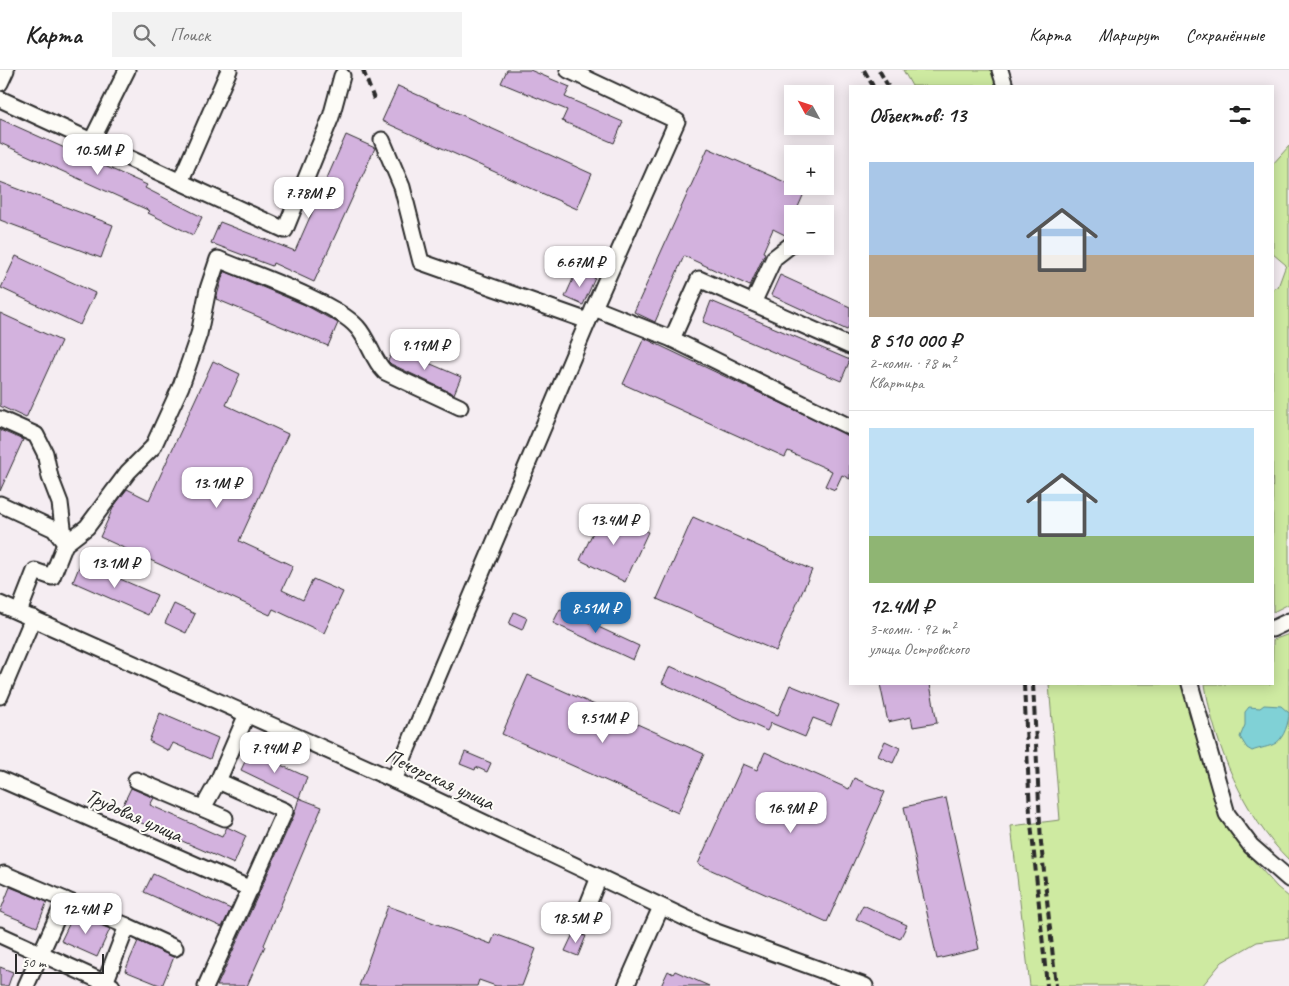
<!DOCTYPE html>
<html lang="ru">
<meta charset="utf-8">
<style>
body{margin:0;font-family:Caveat,sans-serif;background:#f2f2f2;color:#222;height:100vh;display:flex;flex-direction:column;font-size:19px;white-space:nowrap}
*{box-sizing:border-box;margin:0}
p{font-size:16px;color:#767676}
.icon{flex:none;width:28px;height:28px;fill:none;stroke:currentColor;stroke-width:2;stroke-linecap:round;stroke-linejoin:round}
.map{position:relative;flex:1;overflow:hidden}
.side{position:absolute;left:849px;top:15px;width:425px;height:600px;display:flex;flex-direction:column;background:#fff;border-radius:0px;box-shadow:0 2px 12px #0003}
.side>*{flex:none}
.needle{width:32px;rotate:310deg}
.fabs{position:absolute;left:784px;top:15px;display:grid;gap:10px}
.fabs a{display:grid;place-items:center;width:50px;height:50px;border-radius:0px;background:#fff;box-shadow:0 2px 12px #0003;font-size:25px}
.scale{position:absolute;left:15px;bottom:12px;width:89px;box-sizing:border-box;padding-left:5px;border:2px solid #2b2b2b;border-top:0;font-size:14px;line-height:18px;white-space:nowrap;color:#2b2b2b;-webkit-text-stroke:4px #fdfcf7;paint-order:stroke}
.price{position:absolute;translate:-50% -42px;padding:0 11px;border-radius:10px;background:#fff;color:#222;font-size:16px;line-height:32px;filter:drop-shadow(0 1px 2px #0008)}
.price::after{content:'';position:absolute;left:50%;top:30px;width:15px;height:11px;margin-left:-8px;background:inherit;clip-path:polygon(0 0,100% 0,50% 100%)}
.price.selected{background:#1f6fb2;color:#fff}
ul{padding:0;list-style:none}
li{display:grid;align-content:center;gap:10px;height:265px;padding:0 20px}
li+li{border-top:1px solid #e0e0e0}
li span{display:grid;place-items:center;height:155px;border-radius:0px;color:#555}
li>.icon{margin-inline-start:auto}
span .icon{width:90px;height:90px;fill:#fffc;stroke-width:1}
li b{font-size:21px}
h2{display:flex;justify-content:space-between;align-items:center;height:60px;padding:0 20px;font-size:21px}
header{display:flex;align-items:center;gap:30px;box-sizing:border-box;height:70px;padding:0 25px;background:#fff;border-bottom:1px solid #e0e0e0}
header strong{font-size:24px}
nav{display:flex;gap:28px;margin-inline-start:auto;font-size:18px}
.search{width:350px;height:45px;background:#f2f2f2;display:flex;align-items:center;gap:12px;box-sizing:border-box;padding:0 18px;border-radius:0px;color:#767676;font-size:19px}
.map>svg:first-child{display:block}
</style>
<header>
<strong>Карта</strong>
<div class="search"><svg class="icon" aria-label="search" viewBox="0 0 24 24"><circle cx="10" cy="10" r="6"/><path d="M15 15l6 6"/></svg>Поиск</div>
<nav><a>Карта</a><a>Маршрут</a><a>Сохранённые</a></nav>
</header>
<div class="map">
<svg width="1289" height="916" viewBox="0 0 1289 916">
<rect width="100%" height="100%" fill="#f5edf2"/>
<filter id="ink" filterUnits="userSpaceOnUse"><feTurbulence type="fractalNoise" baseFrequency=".02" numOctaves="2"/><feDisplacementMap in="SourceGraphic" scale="10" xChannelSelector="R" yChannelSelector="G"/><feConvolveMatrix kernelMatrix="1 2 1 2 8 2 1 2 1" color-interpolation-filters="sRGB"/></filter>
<g filter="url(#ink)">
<g fill="#ceeaa1" stroke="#7c8a66">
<path d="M903,0H992L999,16H912Z"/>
<path d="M1289,76V534L1273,542L1272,219L1278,217L1286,195L1273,184L1272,95Z"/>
<path d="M1289,564V790C1244,746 1214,675 1205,614H1272L1273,570Z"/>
<path d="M1049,614H1182L1222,750L1245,781L1277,817L1289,827V868L1257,872L1222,892L1202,916H1030L1011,756L1060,750Z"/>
</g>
<path fill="#80d1d6" stroke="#5e8f92" d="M1264,635L1281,636L1289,643C1289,652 1284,668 1276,673C1270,677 1259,678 1252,681L1247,678L1240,667L1245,655V642L1249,637L1260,638Z"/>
<g fill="#d3b2de" stroke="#2b2b2b">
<path d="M507,0H530L570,17L565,27L623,52L614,73L562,51L567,40L501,13Z"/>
<path d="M398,16L592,104L577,139L382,51Z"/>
<path d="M0,49L147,115L145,118L202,147L193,165L148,143L150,141L0,73Z"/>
<path d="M346,65L375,78L314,212L273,193L272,196L211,173L220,152L295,181Z"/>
<path d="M708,78L805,121L795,144H792L785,165L773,159L763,182L765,183L750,216L684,186L655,252L634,242Z"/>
<path d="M0,112L113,155L101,188L0,150Z"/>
<path d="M16,186L95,223L80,255L1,218Z"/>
<path d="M577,200L595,208L583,235L565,227Z"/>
<path d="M224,201L305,235L338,253L328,276L216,229Z"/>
<path d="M780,205L850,237V254L847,260L771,225Z"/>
<path d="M711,231L850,290L841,311L703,252Z"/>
<path d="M0,243L61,271L26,348L0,336Z"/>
<path d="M644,268L850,366V409L842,405L835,420L825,416L832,401L788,381L785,387L623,314Z"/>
<path d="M394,278L461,307L454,324L391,294L388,291Z"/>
<path d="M213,291L240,304L226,335L288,364L239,471L293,496L282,520L303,530L313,509L343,522L324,563L273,539L270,545L100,467L114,436L127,419L149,430Z"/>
<path d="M0,360L23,370L0,421Z"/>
<path d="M603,441L648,462L625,512L580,490Z"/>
<path d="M693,447L812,500L776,581L657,529Z"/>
<path d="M81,492L157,525L148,545L73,512Z"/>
<path d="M174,534L195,544L186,563L165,553Z"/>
<path d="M560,539L639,576L633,590L553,553Z"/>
<path d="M514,542L527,548L522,560L509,554Z"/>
<path d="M670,596L778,645L790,615L839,635L831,655L813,648L805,667L771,653L767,661L662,613Z"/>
<path d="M528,605L704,684L678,743L502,664Z"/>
<path d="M880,614H930L937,653L913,657L911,647L888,652Z"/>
<path d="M160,643L218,668L210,689L173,673L169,681L149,671Z"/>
<path d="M885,671L900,678L893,693L878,686Z"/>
<path d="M250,681L307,707L299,728L241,700Z"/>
<path d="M465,682L491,693L487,702L476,697L475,700L460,694Z"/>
<path d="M765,682L849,719L854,708L885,722L827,852L698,794L743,694L757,700Z"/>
<path d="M131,718L154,728L150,735L222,767L227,757L246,766L234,794L119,743Z"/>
<path d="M299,728L322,737L264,875L265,876L247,916H217L294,745Z"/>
<path d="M946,728L979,879L937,889L904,737Z"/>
<path d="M153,804L231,839L222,857L144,822Z"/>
<path d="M10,817L47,832L37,857L0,842Z"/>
<path d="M863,835L907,855L900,869L856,849Z"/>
<path d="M388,836L491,874L495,864L536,879L522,916H496L479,910L477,916H359Z"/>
<path d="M74,844L110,859L97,887L61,871Z"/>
<path d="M573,864L586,866L578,886L565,881Z"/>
<path d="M138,871L174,887L162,916L125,901Z"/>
<path d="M0,897L13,902L8,916H0Z"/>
<path d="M668,901L673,904L675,901L709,916H661Z"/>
</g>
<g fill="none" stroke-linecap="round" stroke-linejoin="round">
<g stroke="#2b2b2b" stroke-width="19">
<g id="minor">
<path d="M1000,0L1005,16"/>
<path d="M0,13L6,0"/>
<path d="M0,29L285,160L331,47L342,6"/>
<path d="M382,70L402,117L421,192L588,251"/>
<path d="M91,72L127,0"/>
<path d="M180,112L229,0"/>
<path d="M753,233L774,188L792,174"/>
<path d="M594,238L672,269L850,357"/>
<path d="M672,269L699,209L850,276"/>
<path d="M0,349L36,365L45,383L50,407L60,433L65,474"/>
<path d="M0,434L54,459L64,472"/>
<path d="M0,534L394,710L711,860L865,916"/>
<path d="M19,542L35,501L52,507L65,474L87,457L128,402L153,377L181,316L199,264L208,219L218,189C251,203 335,232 357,257C369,270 372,289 385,302L460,337"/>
<path d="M1272,559L1289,551"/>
<path d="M1190,614L1227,744L1251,776L1289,809"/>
<path d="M0,626L33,548"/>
<path d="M0,709L251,819"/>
<path d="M136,710L225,748"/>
<path d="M394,710L588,251L677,51L568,0"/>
<path d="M203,738L218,711L247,644"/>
<path d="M4,804L65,830"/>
<path d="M579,857L599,807"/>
<path d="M0,865L112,916"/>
<path d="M105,913L127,856L175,878"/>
<path d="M26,916L65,830L127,856"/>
<path d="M206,916L285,741L218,711"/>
<path d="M626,916L661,837"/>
</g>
</g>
<use href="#minor" stroke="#fdfcf7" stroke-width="15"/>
<g stroke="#2b2b2b" stroke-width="4" stroke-dasharray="8 4" stroke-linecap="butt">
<path d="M363,0L374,29"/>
<path d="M864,0L873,16"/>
<path d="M879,0L888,16"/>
<path d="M1024,614L1030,743L1047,916"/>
<path d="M1033,614L1041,773L1056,916"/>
</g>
</g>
</g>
<g text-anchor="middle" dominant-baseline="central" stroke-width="4" stroke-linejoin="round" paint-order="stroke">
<g font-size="21" fill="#2b2b2b" stroke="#fdfcf7">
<text transform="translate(440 709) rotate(25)">Печорская улица</text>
<text transform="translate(134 745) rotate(24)">Трудовая улица</text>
</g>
</g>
</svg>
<div class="fabs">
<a><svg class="needle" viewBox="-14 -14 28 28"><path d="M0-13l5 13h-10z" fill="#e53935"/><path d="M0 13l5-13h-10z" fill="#767676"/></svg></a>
<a>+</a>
<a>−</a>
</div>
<div class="scale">50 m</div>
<b class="price" style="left:98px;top:106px">10.5M ₽</b>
<b class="price" style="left:309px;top:149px">7.78M ₽</b>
<b class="price" style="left:580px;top:218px">6.67M ₽</b>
<b class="price" style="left:425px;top:301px">9.19M ₽</b>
<b class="price" style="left:217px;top:439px">13.1M ₽</b>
<b class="price" style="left:614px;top:476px">13.4M ₽</b>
<b class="price" style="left:115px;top:519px">13.1M ₽</b>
<b class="price selected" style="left:596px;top:564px">8.51M ₽</b>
<b class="price" style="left:603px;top:674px">9.51M ₽</b>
<b class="price" style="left:275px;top:704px">7.94M ₽</b>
<b class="price" style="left:791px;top:764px">16.9M ₽</b>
<b class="price" style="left:86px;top:865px">12.4M ₽</b>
<b class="price" style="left:576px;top:874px">18.5M ₽</b>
<section class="side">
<h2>Объектов: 13<svg class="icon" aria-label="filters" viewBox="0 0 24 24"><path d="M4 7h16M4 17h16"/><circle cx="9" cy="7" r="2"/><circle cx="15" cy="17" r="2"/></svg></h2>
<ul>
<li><span style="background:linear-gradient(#a9c7e8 60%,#b9a48a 0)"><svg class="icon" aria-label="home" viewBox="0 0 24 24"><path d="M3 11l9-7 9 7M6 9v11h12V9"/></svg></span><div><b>8 510 000 ₽</b><p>2-комн. · 78 m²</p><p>Квартира</p></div></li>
<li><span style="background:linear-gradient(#bfe0f5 70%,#8fb573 0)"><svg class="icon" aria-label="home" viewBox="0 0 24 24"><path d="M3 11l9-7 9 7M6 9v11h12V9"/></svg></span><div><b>12.4M ₽</b><p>3-комн. · 92 m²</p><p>улица Островского</p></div></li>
</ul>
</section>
</div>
